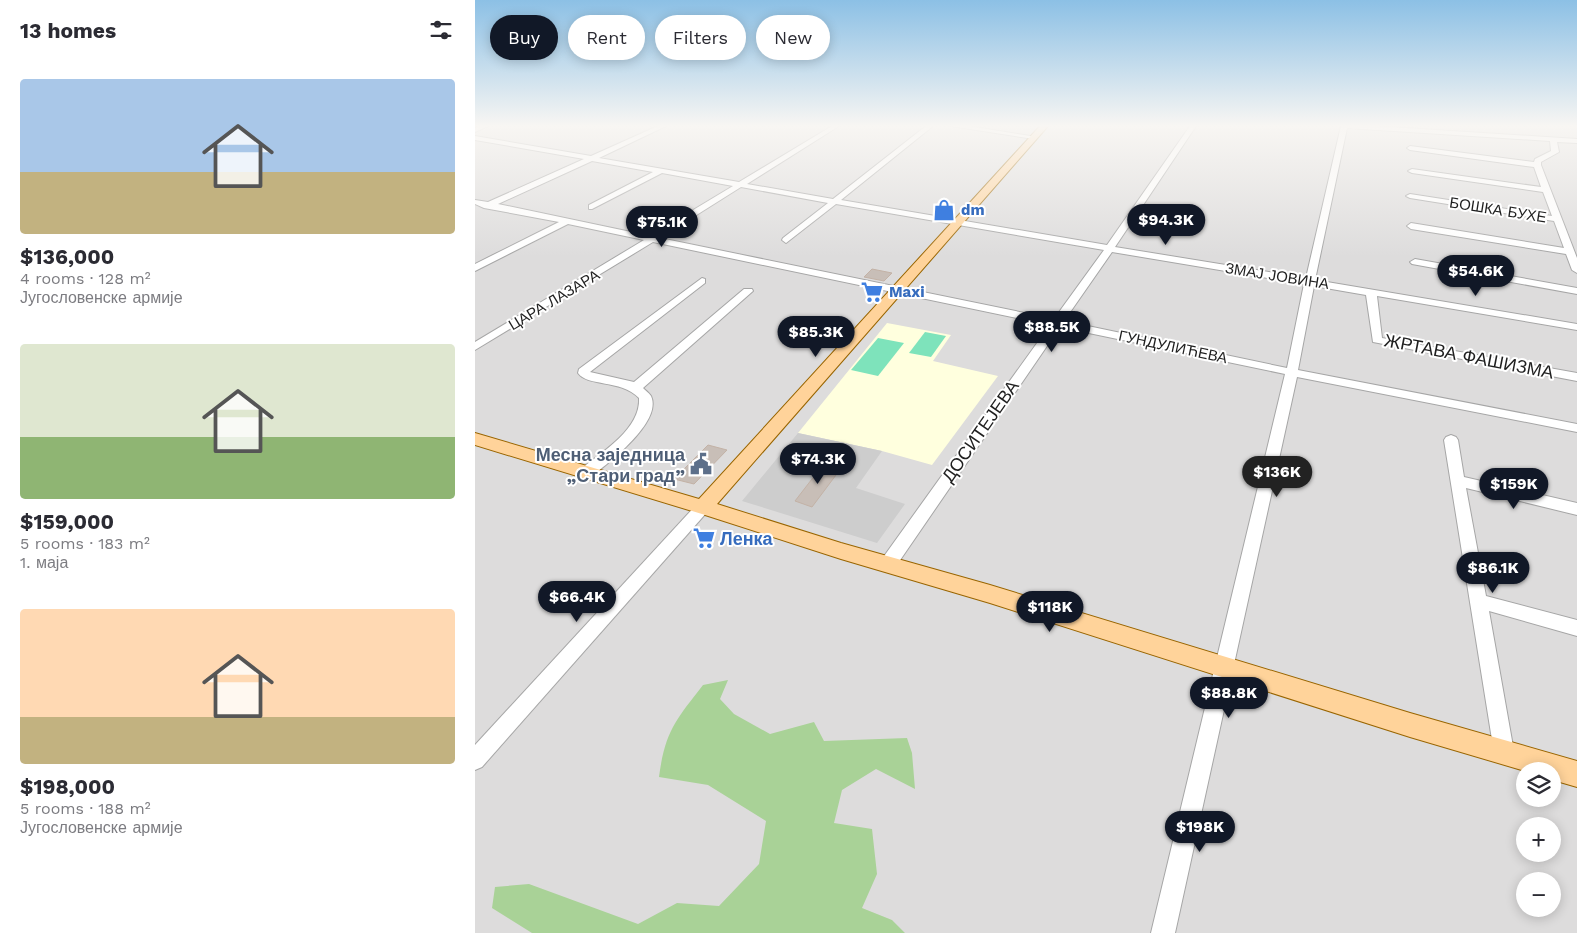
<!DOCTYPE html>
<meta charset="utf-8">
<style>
body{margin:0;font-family:"Work Sans",sans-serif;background:#f7f7f7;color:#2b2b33;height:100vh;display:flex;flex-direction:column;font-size:19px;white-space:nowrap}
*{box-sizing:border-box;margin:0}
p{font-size:16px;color:#7c7c81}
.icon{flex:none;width:28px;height:28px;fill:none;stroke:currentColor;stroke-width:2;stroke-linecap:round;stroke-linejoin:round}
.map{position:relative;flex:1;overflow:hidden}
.drawer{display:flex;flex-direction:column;background:#fff;width:475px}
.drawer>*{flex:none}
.guide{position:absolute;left:15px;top:15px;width:475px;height:45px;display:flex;gap:10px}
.buttons{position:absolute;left:1041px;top:762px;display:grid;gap:10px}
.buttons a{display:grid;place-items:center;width:45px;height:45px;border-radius:50%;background:#fff;box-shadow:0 2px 12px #0003;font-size:25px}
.price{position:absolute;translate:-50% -42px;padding:0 11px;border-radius:18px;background:#111827;color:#fff;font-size:16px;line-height:32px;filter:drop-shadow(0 1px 2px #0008)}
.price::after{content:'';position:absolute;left:50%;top:30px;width:15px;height:11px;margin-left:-8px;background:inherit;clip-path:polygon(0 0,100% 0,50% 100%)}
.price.current{background:#222;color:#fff}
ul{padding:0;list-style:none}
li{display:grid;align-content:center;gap:10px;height:265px;padding:0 20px}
li span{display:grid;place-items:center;height:155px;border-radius:5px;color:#555}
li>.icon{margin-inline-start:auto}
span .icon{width:90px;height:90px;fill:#fffc;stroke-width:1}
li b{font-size:21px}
h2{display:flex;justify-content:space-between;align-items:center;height:60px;padding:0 20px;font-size:21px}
.pill{padding:0 18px;border-radius:22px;background:#fff;box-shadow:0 2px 12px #0003;font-size:18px;line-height:45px}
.pill.current{background:#111827;color:#fff}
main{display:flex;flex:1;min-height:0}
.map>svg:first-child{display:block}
</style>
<main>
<section class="drawer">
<h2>13 homes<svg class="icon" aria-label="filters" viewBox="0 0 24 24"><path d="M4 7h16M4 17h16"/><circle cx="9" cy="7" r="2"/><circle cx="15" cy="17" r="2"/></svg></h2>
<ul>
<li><span style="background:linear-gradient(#a9c7e8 60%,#c2b280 0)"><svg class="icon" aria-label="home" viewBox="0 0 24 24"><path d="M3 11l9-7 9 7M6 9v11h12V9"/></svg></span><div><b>$136,000</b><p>4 rooms · 128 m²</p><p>Југословенске армије</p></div></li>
<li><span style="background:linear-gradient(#dfe7d0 60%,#8fb573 0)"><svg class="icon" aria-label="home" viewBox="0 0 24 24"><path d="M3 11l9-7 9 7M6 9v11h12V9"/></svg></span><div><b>$159,000</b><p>5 rooms · 183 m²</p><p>1. маја</p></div></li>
<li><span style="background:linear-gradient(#ffd9b3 70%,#c2b280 0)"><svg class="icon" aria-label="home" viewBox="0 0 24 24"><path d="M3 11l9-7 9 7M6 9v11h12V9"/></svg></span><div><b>$198,000</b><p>5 rooms · 188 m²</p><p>Југословенске армије</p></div></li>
</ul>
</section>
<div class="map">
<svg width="1102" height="933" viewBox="0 0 1102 933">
<rect width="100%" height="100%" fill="#f0ece4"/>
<path fill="#dddcdc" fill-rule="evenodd" d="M0,126H1102V933H0ZM1050,771H1078V799H1050ZM1050,826H1078V854H1050ZM1050,881H1078V909H1050Z"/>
<path fill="#ffffde" d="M412,323L476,335L458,361L523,376L457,465L407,451L323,433Z"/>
<path fill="#cdcdcd" d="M323,433L407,451L381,488L430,504L402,543L267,501Z"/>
<path fill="#a9d297" d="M253,680L245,699L259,714L295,734L339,722L349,741L432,738L437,753L440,789L401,769L367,790L359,823L397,829L402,874L387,908L417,920L430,933H57L17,908L20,887L54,884L163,924L202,903L244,906L284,864L291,821L233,785L184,777C190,731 201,720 228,685Z"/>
<g fill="#7ee3bb">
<path d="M450,332L471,336L456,357L434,353Z"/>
<path d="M403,338L429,343L403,376L376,370Z"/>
</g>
<g fill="#c8beb7" stroke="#c3b2a6">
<path d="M397,269L417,273L409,281L389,277Z"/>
<path d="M233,445L252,450L219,484L199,479Z"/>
<path d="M358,463L362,466L364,471L337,507L320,501L347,466Z"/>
</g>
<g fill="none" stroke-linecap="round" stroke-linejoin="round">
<g stroke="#a6a6a6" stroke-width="2">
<g id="minor">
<path d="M4,126H13L0,132V128Z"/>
<path d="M183,126H191L124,158L264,182L357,126H364L272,184L358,199L451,126H458L366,200L632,245L715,126H721L640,247L831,278L866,126H899L1102,139V143L1082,142L1084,152L1066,162V165L1102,258V273L1097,270L1091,254L936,229L932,226L936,223L1089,248L1079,221L935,198L931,196L935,194L1077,216L1068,192L937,173L933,171L937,169L1066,187L1059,167L935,150L932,148L935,146L1059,162L1060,159L1076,151L1075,141L872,128L840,280L1102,324V330L902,296L907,338L1102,373V381L898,342L891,295L839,286L823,370L1102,424V432L822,377L700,933H676L810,374L585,327L419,569L413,571L407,569L405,564L407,559L575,325L178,242L0,350V342L169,240L93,224L0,271V264L84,222L9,208L0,204V200L13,202L109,159L0,140V136L116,156ZM117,161L178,172L114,205V209H117L187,173L258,186L175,236L23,204ZM266,187L353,203L308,238L307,240L311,243L361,204L629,250L579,319L185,238ZM637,252L829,284L812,368L589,321Z"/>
<path d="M476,126H493L562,137L559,139Z"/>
<path d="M940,259L1102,288V294L937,264L935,262Z"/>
<path d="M227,278L230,279V283L115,372L159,382L269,289H277L278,291L168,388C170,390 174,393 176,396C188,422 133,463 116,477L111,478L106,477L104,473L106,469C127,452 166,429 164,398C145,379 113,387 103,373L104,369Z"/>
<path d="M976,435L981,437L983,440L989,477L1102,503V515L991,488L1011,596L1102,620V636L1014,611L1039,752L1036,759L1029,762L1022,759L1019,752L969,440L971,437Z"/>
<path d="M228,501L233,503L235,507L233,511L7,767L0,770V745L223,503Z"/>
</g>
</g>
<g stroke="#996500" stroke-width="2">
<path id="major" d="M565,126H573L242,504L366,543L515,585L935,713L1102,761V787L1078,780V771H1050L935,737L515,603L366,559L227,514L0,445V433L224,499Z"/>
</g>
<use href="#minor" fill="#fff" fill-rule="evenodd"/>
<use href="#major" fill="#ffd39a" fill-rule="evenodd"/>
</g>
<linearGradient id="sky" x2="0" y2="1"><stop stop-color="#8cc0e5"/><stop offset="0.49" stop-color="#f8f6f3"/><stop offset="1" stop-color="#f8f6f3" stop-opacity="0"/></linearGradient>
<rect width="1102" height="257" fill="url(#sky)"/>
<defs>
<g id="shop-bare" transform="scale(1.725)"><path d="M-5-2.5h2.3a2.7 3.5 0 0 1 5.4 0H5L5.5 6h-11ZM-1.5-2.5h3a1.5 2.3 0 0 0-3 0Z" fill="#3f7fe0" stroke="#fff" stroke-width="2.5" paint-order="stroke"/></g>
<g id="supermarket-bare" transform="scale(1.725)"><path d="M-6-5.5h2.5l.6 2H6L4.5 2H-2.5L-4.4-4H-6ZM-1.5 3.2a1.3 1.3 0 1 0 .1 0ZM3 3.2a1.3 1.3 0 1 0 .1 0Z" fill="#3f7fe0" stroke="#fff" stroke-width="2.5" paint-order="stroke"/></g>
<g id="civic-bare" transform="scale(1.725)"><path d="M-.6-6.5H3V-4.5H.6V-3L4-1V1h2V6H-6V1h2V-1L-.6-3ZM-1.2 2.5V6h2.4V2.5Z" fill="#5c6f8a" stroke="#fff" stroke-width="2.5" paint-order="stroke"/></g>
</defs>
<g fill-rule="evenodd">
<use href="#shop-bare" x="469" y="210"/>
<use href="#supermarket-bare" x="397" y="292"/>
<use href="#civic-bare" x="226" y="464"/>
<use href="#supermarket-bare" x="229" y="538"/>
</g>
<g text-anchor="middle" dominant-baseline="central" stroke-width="4" stroke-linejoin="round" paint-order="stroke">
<g font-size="15" font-weight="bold" fill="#366cbe" stroke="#fff" text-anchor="start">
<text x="486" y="210">dm</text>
<text x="414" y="292">Maxi</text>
</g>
<g font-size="15" fill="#1f1f1f" stroke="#fff">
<text transform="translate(1023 210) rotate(9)">БОШКА БУХЕ</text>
<text transform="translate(802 276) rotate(9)">ЗМАЈ ЈОВИНА</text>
<text transform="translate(79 300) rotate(-31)">ЦАРА ЛАЗАРА</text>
<text transform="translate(698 347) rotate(12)">ГУНДУЛИЋЕВА</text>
</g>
<g font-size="18" fill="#1f1f1f" stroke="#fff">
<text transform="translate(994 356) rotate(11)">ЖРТАВА ФАШИЗМА</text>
<text transform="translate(505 431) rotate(-55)">ДОСИТЕЈЕВА</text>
</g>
<g font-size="18" font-weight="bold" fill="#4e5e75" stroke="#fff" text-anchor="end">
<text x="210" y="454">Месна заједница<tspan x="210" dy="21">„Стари град”</tspan></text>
</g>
<g font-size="18" font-weight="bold" fill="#366cbe" stroke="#fff" text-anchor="start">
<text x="245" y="538">Ленка</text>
</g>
</g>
</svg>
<div class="buttons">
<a><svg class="icon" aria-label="layers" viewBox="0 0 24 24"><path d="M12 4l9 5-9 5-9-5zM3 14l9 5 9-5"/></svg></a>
<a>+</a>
<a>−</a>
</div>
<b class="price" style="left:691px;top:246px">$94.3K</b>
<b class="price" style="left:187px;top:248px">$75.1K</b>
<b class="price" style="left:1001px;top:297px">$54.6K</b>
<b class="price" style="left:577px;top:353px">$88.5K</b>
<b class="price" style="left:341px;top:358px">$85.3K</b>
<b class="price" style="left:343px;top:485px">$74.3K</b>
<b class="price current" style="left:802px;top:498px">$136K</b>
<b class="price" style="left:1039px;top:510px">$159K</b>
<b class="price" style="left:1018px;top:594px">$86.1K</b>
<b class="price" style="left:102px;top:623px">$66.4K</b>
<b class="price" style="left:575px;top:633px">$118K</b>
<b class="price" style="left:754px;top:719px">$88.8K</b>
<b class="price" style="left:725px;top:853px">$198K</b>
<div class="guide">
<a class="pill current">Buy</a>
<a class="pill">Rent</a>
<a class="pill">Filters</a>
<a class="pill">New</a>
</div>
</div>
</main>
